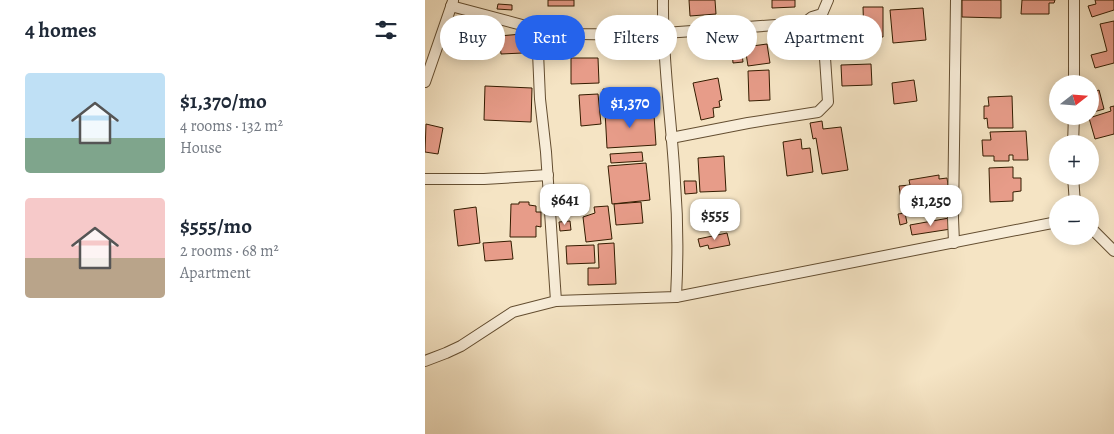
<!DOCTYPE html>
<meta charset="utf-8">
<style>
body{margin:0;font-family:Alegreya,serif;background:#f2f2f3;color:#1f2937;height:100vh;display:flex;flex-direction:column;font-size:19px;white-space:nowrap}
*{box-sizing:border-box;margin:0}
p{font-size:16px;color:#747a83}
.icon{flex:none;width:28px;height:28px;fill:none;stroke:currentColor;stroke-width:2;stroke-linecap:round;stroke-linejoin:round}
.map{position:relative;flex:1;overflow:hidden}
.drawer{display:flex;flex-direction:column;background:#fff;width:425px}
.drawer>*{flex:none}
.guide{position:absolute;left:15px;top:15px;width:475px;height:45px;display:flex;gap:10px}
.needle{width:32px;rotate:73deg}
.controls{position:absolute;left:624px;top:75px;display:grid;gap:10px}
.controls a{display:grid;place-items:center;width:50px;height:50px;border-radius:50%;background:#fff;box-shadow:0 2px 12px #0003;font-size:25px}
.price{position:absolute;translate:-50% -42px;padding:0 11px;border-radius:10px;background:#fff;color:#222;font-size:16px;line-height:32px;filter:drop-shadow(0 1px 2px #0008)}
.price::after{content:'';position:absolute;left:50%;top:30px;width:15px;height:11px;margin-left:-8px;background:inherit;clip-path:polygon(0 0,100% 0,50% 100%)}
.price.active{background:#2563eb;color:#fff}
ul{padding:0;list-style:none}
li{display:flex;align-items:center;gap:15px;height:125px;padding:0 25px}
li span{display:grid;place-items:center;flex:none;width:140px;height:100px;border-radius:5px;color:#555}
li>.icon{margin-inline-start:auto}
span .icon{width:60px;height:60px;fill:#fffc;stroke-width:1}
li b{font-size:21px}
h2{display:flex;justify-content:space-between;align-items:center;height:60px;padding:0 25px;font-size:21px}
.pill{padding:0 18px;border-radius:22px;background:#fff;box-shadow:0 2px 12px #0003;font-size:18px;line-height:45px}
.pill.active{background:#2563eb;color:#fff}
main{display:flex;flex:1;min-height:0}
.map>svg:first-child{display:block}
</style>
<main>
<section class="drawer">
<h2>4 homes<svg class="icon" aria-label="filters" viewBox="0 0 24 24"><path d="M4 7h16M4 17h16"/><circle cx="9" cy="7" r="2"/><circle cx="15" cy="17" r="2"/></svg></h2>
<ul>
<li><span style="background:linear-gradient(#bfe0f5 65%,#7fa58c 0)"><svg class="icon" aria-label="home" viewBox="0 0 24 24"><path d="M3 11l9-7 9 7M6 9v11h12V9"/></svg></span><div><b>$1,370/mo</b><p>4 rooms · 132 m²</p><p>House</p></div></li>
<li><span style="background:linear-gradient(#f6c9c9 60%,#b9a48a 0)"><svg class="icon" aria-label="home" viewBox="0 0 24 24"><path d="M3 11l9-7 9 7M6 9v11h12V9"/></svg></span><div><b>$555/mo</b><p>2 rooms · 68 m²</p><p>Apartment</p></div></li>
</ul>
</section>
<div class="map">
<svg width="689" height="434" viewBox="0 0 689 434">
<rect width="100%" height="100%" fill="#f5e4c4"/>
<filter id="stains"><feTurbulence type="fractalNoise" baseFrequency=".004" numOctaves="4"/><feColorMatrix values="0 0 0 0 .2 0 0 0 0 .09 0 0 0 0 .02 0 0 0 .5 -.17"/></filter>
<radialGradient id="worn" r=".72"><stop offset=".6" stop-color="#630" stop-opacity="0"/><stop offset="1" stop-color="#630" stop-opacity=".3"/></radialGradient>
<g fill="#e79c89" stroke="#341c00">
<rect x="123" y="0" width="26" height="6"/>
<path d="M264,0H290L291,14L265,16Z"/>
<path d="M347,0H370V7L347,8Z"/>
<path d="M537,0H576V18L537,17Z"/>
<path d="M597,0H630L629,3H624V14H596Z"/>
<path d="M670,0H689V10L667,17L663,6L671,4Z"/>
<path d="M73,4L87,5V10L72,9Z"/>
<path d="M438,7H458V37H439Z"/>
<path d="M498,8L501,40L468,43L465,10Z"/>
<path d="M689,21V63L670,68L666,55L682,51L675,24Z"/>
<path d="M97,34L98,53L76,54L74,36Z"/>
<path d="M315,37L318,62L308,63L306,39Z"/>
<path d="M342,44L345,63L323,66L320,47Z"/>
<path d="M146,58H173L174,83L146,84Z"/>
<path d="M446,64L447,85L417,86L416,65Z"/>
<path d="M344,70L345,100L324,101L323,71Z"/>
<path d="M293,78L297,100L294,101L295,107L288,108L289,117L276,120L268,83Z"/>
<path d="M489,80L492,101L469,104L467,83Z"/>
<path d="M60,86L107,88L106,122L59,120Z"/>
<path d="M178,89H186L187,105H179Z"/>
<path d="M674,90L679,109L665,113V105L669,103L666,93Z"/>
<path d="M173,94L176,124L156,126L154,95Z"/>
<path d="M587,96L588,128H563L562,118L559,119V106H564L563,97Z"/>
<path d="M689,106V134L670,139L664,118L686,111L685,107Z"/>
<path d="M219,108V115H229L231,145L182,148L180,111Z"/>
<path d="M397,121L398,129L416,127L423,170L397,174L391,138L388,139L385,123Z"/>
<path d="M1,124L18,128L13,154L0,152Z"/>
<path d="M601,131L603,160H588V155H584V161H569V156H558L557,140H566L565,132Z"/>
<path d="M376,139L377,149L385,148L388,172L362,176L358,142Z"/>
<path d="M217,152L218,161L186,163L185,154Z"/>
<path d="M299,156L301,191L275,192L273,158Z"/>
<path d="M221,163L225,200L187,204L183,166Z"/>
<path d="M588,167V178H596V191L588,192V201L565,202L564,168Z"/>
<path d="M514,175V179L522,178L525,199L477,206L474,186L485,185L484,180Z"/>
<path d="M259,181H271L272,193L260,194Z"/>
<path d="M94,202H104V205L111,206V212H116V227L111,226V237H85L86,204H94Z"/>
<path d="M216,202L218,223L191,225L189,204Z"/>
<path d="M524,202L525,208L512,211L511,204Z"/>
<path d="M183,206L187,239L161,242L158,217L170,213L169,207Z"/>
<path d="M51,207L55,243L33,246L29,210Z"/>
<path d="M480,213L482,223L475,225L473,214Z"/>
<path d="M524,218L526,229L487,235L485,225Z"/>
<path d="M145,221L146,230L135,231L134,222Z"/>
<path d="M302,233L305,245L284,249L283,245L275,247L273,239Z"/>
<path d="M86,241L88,259L60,261L58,243Z"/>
<path d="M189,243L191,284L163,285V268H174L173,244Z"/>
<path d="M169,245L170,263L142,264L141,246Z"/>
</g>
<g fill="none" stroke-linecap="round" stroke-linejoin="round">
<g stroke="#644e31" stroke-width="12">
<g id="street">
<path d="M26,6L112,29L155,34L212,35L379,23L387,17L397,14L403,0"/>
<path d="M112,29L115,99L121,152L131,301"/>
<path d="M0,82L28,1"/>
<path d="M649,84V0"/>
<path d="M246,138L323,123L393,112L403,102L397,14"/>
<path d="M648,144L649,116"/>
<path d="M648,176L650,204"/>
<path d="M0,179H59L123,175"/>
<path d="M665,227L689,251"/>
<path d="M529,243L528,218L531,0"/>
<path d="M251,297L632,222"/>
<path d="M0,361L21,353L36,346L88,312L131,301L251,297C253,259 253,221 250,183C247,122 237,61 238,0"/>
</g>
</g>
<use href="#street" stroke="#f8edd9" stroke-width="10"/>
</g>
<rect width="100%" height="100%" filter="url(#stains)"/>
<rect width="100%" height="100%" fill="url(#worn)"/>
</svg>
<div class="controls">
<a><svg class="needle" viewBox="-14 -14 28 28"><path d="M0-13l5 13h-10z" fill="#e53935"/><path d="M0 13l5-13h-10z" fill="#747a83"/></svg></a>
<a>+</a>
<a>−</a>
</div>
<b class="price active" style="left:205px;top:129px">$1,370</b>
<b class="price" style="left:140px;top:226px">$641</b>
<b class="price" style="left:506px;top:227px">$1,250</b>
<b class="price" style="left:290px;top:241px">$555</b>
<div class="guide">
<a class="pill">Buy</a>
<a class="pill active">Rent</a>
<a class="pill">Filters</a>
<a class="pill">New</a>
<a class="pill">Apartment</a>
</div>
</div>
</main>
